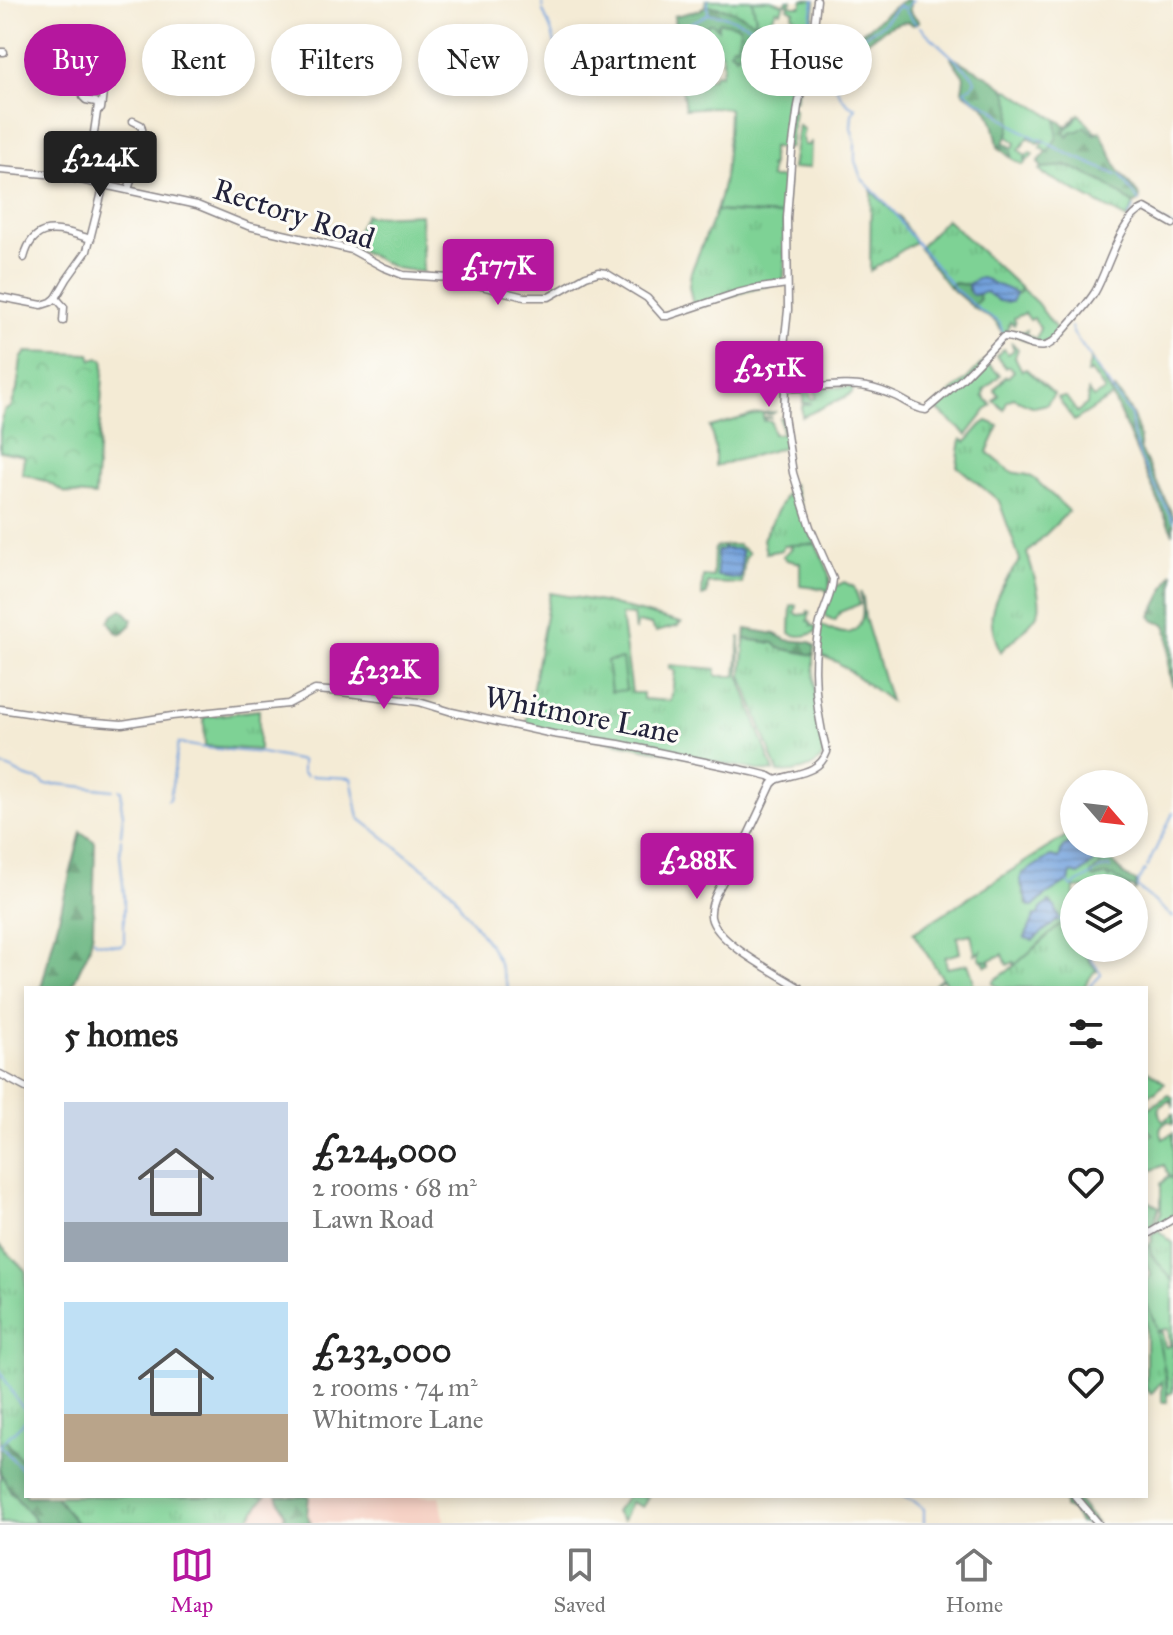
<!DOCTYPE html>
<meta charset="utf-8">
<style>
body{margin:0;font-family:"IM FELL Great Primer",serif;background:#f6f6f6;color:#222;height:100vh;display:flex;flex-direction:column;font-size:30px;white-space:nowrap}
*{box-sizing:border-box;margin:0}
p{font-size:26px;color:#767676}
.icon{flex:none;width:44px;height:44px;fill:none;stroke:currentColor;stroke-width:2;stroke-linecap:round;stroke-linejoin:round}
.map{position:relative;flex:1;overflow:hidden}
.sheet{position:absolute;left:24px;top:986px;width:1124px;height:512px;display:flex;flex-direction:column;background:#fff;border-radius:0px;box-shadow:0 4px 12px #0003}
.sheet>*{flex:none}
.hud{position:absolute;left:24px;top:24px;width:1126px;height:72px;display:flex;gap:16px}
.needle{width:52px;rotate:118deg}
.fabs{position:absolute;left:1060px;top:770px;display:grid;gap:16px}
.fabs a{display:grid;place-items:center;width:88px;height:88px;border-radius:50%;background:#fff;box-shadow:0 4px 12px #0003;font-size:40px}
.price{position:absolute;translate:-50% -68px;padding:0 18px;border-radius:8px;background:#b5179e;color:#fff;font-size:26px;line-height:52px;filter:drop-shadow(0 2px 4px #0008)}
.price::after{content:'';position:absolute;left:50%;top:48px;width:24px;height:18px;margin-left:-12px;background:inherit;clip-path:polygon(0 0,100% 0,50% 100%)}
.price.selected{background:#222;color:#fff}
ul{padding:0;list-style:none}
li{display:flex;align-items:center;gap:24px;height:200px;padding:0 40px}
li span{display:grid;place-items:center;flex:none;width:224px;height:160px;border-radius:0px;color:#555}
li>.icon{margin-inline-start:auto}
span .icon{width:96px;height:96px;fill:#fffc;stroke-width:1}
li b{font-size:34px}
h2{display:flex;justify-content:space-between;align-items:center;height:96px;padding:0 40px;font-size:34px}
.pill{padding:0 28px;border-radius:36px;background:#fff;box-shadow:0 4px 12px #0003;font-size:28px;line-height:72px}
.pill.selected{background:#b5179e;color:#fff}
.dock{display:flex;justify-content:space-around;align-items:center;height:112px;border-top:2px solid #e0e0e0;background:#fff;font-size:22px;color:#767676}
.dock a{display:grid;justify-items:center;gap:4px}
.dock .selected{color:#b5179e}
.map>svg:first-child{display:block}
</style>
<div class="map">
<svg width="1173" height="1523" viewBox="0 0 1173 1523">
<defs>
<pattern id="grass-tufts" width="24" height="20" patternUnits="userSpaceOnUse" patternTransform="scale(2)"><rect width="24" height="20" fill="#7ed295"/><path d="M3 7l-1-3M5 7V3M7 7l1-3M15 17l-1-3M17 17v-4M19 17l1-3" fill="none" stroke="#6db481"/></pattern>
<pattern id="forest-firs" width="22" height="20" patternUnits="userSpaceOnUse" patternTransform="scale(2)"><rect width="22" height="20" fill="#66b47e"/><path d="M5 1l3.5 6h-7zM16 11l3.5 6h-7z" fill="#549268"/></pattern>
<pattern id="park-crowns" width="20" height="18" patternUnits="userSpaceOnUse" patternTransform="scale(2)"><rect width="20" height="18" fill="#7ed295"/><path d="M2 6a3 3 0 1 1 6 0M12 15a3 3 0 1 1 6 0" fill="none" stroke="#6db481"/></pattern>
<pattern id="water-rules" width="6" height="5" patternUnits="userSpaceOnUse" patternTransform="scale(2)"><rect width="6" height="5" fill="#73a2dd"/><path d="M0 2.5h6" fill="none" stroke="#5e84b4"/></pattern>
</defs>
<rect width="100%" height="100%" fill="#fdfcf7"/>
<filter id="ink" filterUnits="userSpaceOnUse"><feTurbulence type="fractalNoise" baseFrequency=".0125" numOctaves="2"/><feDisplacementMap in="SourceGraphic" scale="16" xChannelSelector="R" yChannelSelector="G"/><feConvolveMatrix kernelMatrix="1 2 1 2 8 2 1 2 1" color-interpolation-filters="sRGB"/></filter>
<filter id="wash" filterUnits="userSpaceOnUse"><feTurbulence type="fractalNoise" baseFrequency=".006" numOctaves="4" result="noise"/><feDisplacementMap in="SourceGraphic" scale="32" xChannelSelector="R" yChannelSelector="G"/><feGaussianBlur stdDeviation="1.8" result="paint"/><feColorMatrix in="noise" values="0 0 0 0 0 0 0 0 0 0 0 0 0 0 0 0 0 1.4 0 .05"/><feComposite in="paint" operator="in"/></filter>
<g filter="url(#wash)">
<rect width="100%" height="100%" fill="#f4ebd5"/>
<path fill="#f6d1c5" d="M0,1245L26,1271V1496H440L444,1519L443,1523H37L0,1472V1445L5,1440Z"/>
<g fill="url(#grass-tufts)" stroke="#507a68" stroke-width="2" fill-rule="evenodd">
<path d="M706,0H752L756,18L754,22C741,14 721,5 705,6Z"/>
<path d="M1055,166C1084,166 1113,186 1134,205L1127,219L1045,175L1040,170L1042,168Z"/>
<path d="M871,191L900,218L915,242L870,271Z"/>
<path d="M716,211L784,215L786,240L784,278L781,282L693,306L689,286L691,272Z"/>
<path d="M946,219L1022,289L1019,293L1015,294L992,283L971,282L968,285L953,283L949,287L919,248Z"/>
<path d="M1091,359L1113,396L1074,421L1058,398L1059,397H1066L1077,412L1087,404L1088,391L1093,398L1105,391L1091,371L1087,373Z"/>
<path d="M987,421L999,426L987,452L1011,472L1028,475L1035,479L1069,511L1027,553C1031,567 1042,596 1039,610C1035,623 1010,642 1000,652C996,641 990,625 992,613C995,594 1009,575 1020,560L999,501L957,466L961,439L966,442L981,425Z"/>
<path d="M793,484L809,530L816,544L784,546L782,550L766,553L763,539L790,486Z"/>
<path d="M729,545H738L749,553L745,558L742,584L708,583L707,594L702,596L703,576L713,577L714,551L716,547ZM718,550L742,551L740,577L717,576Z"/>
<path d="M550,593L602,602L681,623L678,626L656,632L651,625L638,622L635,631L633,615H621L632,693H643V699L671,701L675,671L669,668V665L716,669V676H736L740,636L739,675L774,772L761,771L526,725Z"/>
<path d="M745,639L774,643L814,655C814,684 815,708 821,737C822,742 824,750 823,755C817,770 790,774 778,772L742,676Z"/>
<path d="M259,710V750L205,746L204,717Z"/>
<path d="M1062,923L1074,939V948H1080L1097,971L1094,972L1083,988H999L993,983V981L1008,971Z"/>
<path d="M1158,1230L1173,1243V1281L1150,1254L1149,1245L1152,1241L1151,1235Z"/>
<path d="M0,1245L26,1271V1466L5,1440L0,1445Z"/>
<path d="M1146,1303C1160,1326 1167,1375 1167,1402H1162V1381L1151,1394L1146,1388Z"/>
<path d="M0,1472L10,1490L37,1523H0Z"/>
<path d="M55,1496H265L246,1523H76Z"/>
<path d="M627,1496H648L643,1507L631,1502L623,1521L615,1512Z"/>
</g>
<g fill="url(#forest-firs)" stroke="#446b5c" stroke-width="2">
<path d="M905,0H910V12L919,21L913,25L909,22C878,21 848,69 806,72C811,62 818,62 826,58C832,55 831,52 836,49C846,41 858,35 869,27C881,18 892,7 905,0Z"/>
<path d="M705,6C721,5 741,14 754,22C767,19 784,31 795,37L794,40L803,49C805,39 804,29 813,22L808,53L801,75C794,73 787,66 785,60L791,54L786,50L780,53L775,43L771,49L769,48L771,41L759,42C753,50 744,49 736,56L730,51L738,26L721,22L719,29H706L702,31L697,30L692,25L681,35L676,44L674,16L700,10Z"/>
<path d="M952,57C967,66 989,75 1002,86C1019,101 1011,129 1003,145L1010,149L1012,154L1011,158L998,147C997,138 992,114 985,107C979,101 969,97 962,91L964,77L951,58Z"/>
<path d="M1079,114L1067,137L1072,131H1078L1085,125L1094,134L1100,131L1119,171L1140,196L1139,201L1133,204L1105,183L1069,166L1042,168L1038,162C1057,142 1054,145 1056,119L1067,126Z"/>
<path d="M953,283L968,285V290L978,294L980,299L973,307L949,287Z"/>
<path d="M1115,389C1128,404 1142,429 1140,448L1173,516V534L1113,398L1112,392Z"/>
<path d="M1173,572V686C1164,666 1173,644 1166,625L1155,621L1151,616Z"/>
<path d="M122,609L132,619L130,626L122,634L116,632L109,621L114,614Z"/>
<path d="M746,629L775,634L786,640L810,642L815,646L814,655L779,648L774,643L745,639Z"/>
<path d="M81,832L95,842L93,931L89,950L71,988H41Z"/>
<path d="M1105,855C1108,858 1111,860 1114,863C1123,872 1122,877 1136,881V890L1134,891V888C1130,888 1109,878 1106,875L1095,878L1091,876V873Z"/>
<path d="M5,1440L26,1466V1496H55L76,1523H37L10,1490L0,1472V1445Z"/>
<path d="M277,1496H309L307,1515L311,1523H280L285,1515Z"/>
<path d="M1058,1496H1074L1096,1523H1080L1072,1510L1064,1508V1502Z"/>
</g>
<path fill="url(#park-crowns)" stroke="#507a68" stroke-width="2" d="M26,352L90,354L92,360L98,358L104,360L95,496L66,493L45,481L22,474L24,456L0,451V431L4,411L11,407L17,390L21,359Z"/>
<g fill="#7ed295" stroke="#507a68" stroke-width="2" fill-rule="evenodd">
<path d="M752,0H770L784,4L781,11L776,10L770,25L760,21L754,22L756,18Z"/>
<path d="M787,0H791L790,4L793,6H801L803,0H815L813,22C804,28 804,40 803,50L794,39L799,31L794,21L795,17L792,16L794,11L788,8L789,5L786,3Z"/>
<path d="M721,22L739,26L740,31L737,45L732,46L730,51L736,56C743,50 753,50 759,42L772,40L769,48L771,49L775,42L779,45L780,52L782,53L786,49L791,53L785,60C787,66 795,73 801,75L795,101H787L786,103L794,109L790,147H787V149L772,147V165L769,167L771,169L770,178H787L784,215L716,211C727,177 728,144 729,109L711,107L685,109L676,44L681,35L692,25L697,30L702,31L709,24H713L718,29V24ZM717,52L721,53C724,58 724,69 720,74L716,73L712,78L707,79V69L710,68L712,57Z"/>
<path d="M1005,88L1056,119L1057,137L1048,152L1041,148L1044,140L1037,143L1029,137L1019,150L1026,156L1030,152L1033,154L1029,159L1025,158V160L1027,161L1023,165L1011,158L1012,154L1010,149L1002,145L1004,142L1013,148L1016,143L1008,137C1012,113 1015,112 1005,88Z"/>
<path d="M1079,114L1097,134H1094L1085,126L1078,131H1072L1067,137L1064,131L1073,123Z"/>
<path d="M798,125L804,130L802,137L804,145H809L810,142H811L810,167L792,169Z"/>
<path d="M366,214L369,216L421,214L423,272L395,268L349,245Z"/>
<path d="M1022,289L1037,303L1059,333C1040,350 1032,343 1011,333L1014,330L1022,332L1027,330L1026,335L1036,339L1040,328L1034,318L1030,320L1025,313L1014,318L1015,323L1014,325L1010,322L1006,334L1002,333C994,314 986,319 973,307L980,299L978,294L983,291C994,294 999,303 1012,301L1015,294L1019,293Z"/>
<path d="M1011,342L1018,349L1015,357L1022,371L1026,369L1054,394L1047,404L1034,407L1013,398L1007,401L1004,410L994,401L999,395L995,391V389L1006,376L1008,377L1014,371L1009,366L1006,368L996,356L1004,349L1008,354L1014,350Z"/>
<path d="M984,361L1000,375L983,391L985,393L983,396L992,405L989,407L967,435L934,407L967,379Z"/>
<path d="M853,387L852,393L847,396L802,417V406L812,403H803L804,390H809L812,399L816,398L815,388Z"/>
<path d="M775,412L772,414H763V417H772L763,419V421H771L773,434H782L780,418H783L786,447L715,466V448L710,427L760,413Z"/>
<path d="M816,544C823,560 834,575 828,593L825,589L800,586V563L787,560L783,556L792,548L790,545Z"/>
<path d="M844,582L854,587L860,604L840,612L835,621L825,616L827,606L834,587Z"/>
<path d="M860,592L863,598L865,618L890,701L837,662L818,654L820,624L830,630L831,629C860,643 867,617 860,592Z"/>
<path d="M794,605L797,606L795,613L799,615L807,614L808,611L810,612L808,621L811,622V625L817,627L816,632C808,636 797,638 790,633L791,606Z"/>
<path d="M622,659L626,690L611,692L607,661Z"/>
<path d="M1074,831V840L1063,847L1059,858L1050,856L1020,880L1027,905L1034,906L1045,896L1069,881L1071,872L1079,875L1096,860L1095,854L1089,844H1097L1105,855L1102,858L1099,867L1091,873V876L1095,878L1108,875L1109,878L1113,876L1130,888H1074V917L1062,923L1014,966V962L1007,965L1003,954L990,960L991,964L986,966L983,961H990L981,960L979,955L981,951L973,955L975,953L971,934L957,937L960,953L945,957L947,968L968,964L973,978V988H951L949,985L944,988H939L942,985L943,986L946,984L943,979L937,983L936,988H932L942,977L913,933ZM1050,902L1055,907L1059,917L1033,940L1025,937L1035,917L1039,916L1041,909Z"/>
<path d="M1146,1070L1165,1083L1156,1092L1146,1096Z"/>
<path d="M1169,1095L1173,1098V1105L1170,1100L1159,1107L1160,1116L1163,1121L1173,1114V1124L1168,1121L1162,1126L1160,1130L1163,1139L1173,1133V1178L1171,1177L1170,1178H1173V1216L1154,1228L1161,1212V1184L1169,1175L1164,1165L1146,1173V1159L1148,1158L1146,1154V1138L1152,1134L1146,1128V1110Z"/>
<path d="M1146,1200L1159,1207L1151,1229L1146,1232Z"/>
<path d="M1149,1245L1151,1254L1173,1281V1343L1170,1344L1168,1329L1159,1330V1332H1162L1165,1347L1173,1345V1392L1167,1395V1381L1154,1319L1146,1303V1281L1151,1275C1146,1267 1142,1254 1149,1245Z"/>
</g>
<g fill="url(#water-rules)" stroke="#4a628c" stroke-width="2">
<path d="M979,278C987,278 988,281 994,284C1002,287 1008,288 1015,294L1012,302L999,301L986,292L973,295L970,293L968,285Z"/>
<path d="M723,549H738L742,551L741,576L739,579L717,576V552Z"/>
<path d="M1074,840V844H1089L1095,854L1096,860L1079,875L1071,873L1069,881L1045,896L1034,906H1029L1020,880L1022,874L1051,856L1059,858L1063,847Z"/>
<path d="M1049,902L1055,907L1059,917L1058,920L1033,940L1025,938L1035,915H1039L1041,909Z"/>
</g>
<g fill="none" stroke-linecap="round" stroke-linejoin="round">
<g stroke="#73a2dd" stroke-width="2">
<path d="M542,0L543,8"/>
<path d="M905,10L916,24"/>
<path d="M543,11L551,30L563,71L570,75L571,78L583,80L593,74L614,69L635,57L659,40L708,14C724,14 737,20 752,27C772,37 787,38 800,60"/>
<path d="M708,14V0"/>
<path d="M920,27L973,76L975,81L972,86L965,90C971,99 982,102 992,108C993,108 1001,116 1002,117C1011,124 1032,138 1042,140"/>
<path d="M806,51L814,0"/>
<path d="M801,59L800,60L803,69"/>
<path d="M809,69L832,60L854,42L883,24L898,6L904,9L913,0"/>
<path d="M828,71C836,84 840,103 856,108L852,114L851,128L855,141V161L861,178L894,212L905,229L955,289L982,312L999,322L1003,333"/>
<path d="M1044,141L1064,152L1117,175"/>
<path d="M1120,175L1139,201"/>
<path d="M1146,212L1173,227"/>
<path d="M1129,217L1134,208"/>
<path d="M1071,327L1073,333L1090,357"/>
<path d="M1091,360L1131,416L1133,434L1140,457L1173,521"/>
<path d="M0,766C14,767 17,774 27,777C37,781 36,776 46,785L57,784L113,790"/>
<path d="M311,776L351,778L359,818L444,884L454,894L462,908L491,947L498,961L508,988"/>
<path d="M119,790H122L121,804L123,814L121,835"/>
<path d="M168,800L170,799L178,743L205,748L262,753L302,761V772L306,776"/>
<path d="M1147,867L1173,813"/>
<path d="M1145,870L1138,882L1137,887L1173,917"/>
<path d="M1068,882L1072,887L1102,868L1109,867L1110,869"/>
<path d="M1059,918L1074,936"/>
<path d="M94,939L96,942L121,946L124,943V895L120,854L121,839"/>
<path d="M1083,948L1101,973V975L1088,988"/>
<path d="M0,1371L17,1400L26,1411"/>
<path d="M25,1473L0,1445L26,1420"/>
<path d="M902,1496L915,1502L924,1509V1523"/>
</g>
</g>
</g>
<g filter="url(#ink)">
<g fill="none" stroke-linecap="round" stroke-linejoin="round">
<g stroke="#8b8688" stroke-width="9">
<g id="street">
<path d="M75,48L82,45L86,62L83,97L86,100L96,102L98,105L87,181"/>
<path d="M0,52H4"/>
<path d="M101,109L106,69"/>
<path d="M0,170L57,175L197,205L248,226L352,250L383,267L403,275L450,278L524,297H549L586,276L599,272L606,273L647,298L663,316H668L737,293L753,289L787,284"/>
<path d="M128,190L144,138L141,125L133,121"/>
<path d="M24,258C34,219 61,230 91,239"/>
<path d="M0,297L42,305L51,302L56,298L67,279L87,251L104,184"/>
<path d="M56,298L64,307L63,321"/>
<path d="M785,388C814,390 838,382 867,387C878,389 888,393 897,397C907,402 915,409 926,410L962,379L1003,337C1017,336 1031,349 1045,346C1053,344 1059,336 1064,330C1075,318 1086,306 1095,292C1108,270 1121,216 1145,208L1173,224"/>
<path d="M0,709L83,721L122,724L172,716L288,704L315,690L341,692L419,702L452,712L553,734L619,744L753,772L769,776L776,780"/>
<path d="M776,780C795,773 819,774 827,752C816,712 811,669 819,627C822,611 832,596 833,579L810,527L793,473L784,416L785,388L784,346L788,310L787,218L792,151L798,106L813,36L817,0"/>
<path d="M776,780L772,784L747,837L717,892C713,900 710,908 711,917C716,943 778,974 800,988"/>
<path d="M0,1074L26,1088"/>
<path d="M1146,1235L1173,1219"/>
<path d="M1075,1496L1098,1523"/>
</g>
</g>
<use href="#street" stroke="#fff" stroke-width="6"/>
</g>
</g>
<g text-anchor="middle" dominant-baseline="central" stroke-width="6" stroke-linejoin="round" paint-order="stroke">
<g font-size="30" fill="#22223b" stroke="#fdfcf7">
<text transform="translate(294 214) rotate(18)">Rectory Road</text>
<text transform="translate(582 715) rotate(11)">Whitmore Lane</text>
</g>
</g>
</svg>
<div class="fabs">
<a><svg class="needle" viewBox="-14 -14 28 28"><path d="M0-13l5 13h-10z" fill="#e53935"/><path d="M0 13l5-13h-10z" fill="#767676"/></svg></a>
<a><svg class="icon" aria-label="layers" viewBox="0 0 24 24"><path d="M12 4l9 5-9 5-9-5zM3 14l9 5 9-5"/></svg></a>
</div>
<b class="price selected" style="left:100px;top:199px">£224K</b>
<b class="price" style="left:498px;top:307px">£177K</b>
<b class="price" style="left:769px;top:409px">£251K</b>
<b class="price" style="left:384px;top:711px">£232K</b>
<b class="price" style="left:697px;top:901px">£288K</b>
<div class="hud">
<a class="pill selected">Buy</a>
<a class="pill">Rent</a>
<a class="pill">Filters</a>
<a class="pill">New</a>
<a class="pill">Apartment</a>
<a class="pill">House</a>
</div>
<section class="sheet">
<h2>5 homes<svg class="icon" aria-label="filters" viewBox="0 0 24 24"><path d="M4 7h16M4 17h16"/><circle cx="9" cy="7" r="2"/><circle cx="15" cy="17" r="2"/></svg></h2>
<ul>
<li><span style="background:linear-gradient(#c9d6e8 75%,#9aa5b1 0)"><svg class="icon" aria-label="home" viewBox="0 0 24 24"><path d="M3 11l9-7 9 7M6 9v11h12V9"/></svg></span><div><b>£224,000</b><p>2 rooms · 68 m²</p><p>Lawn Road</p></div><svg class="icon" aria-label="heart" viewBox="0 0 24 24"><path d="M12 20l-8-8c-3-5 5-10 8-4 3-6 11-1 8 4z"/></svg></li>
<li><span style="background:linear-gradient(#bfe0f5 70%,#b9a48a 0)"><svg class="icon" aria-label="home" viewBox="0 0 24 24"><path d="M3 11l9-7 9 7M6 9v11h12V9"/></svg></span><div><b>£232,000</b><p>2 rooms · 74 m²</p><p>Whitmore Lane</p></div><svg class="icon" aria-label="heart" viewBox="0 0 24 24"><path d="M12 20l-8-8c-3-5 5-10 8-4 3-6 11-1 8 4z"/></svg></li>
</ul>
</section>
</div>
<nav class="dock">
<a class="selected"><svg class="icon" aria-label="map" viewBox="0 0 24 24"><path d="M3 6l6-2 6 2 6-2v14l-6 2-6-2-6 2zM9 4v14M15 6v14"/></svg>Map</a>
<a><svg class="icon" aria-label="saved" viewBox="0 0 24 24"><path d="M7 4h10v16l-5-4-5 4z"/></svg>Saved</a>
<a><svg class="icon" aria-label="home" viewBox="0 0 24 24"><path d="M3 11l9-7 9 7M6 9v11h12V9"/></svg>Home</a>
</nav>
